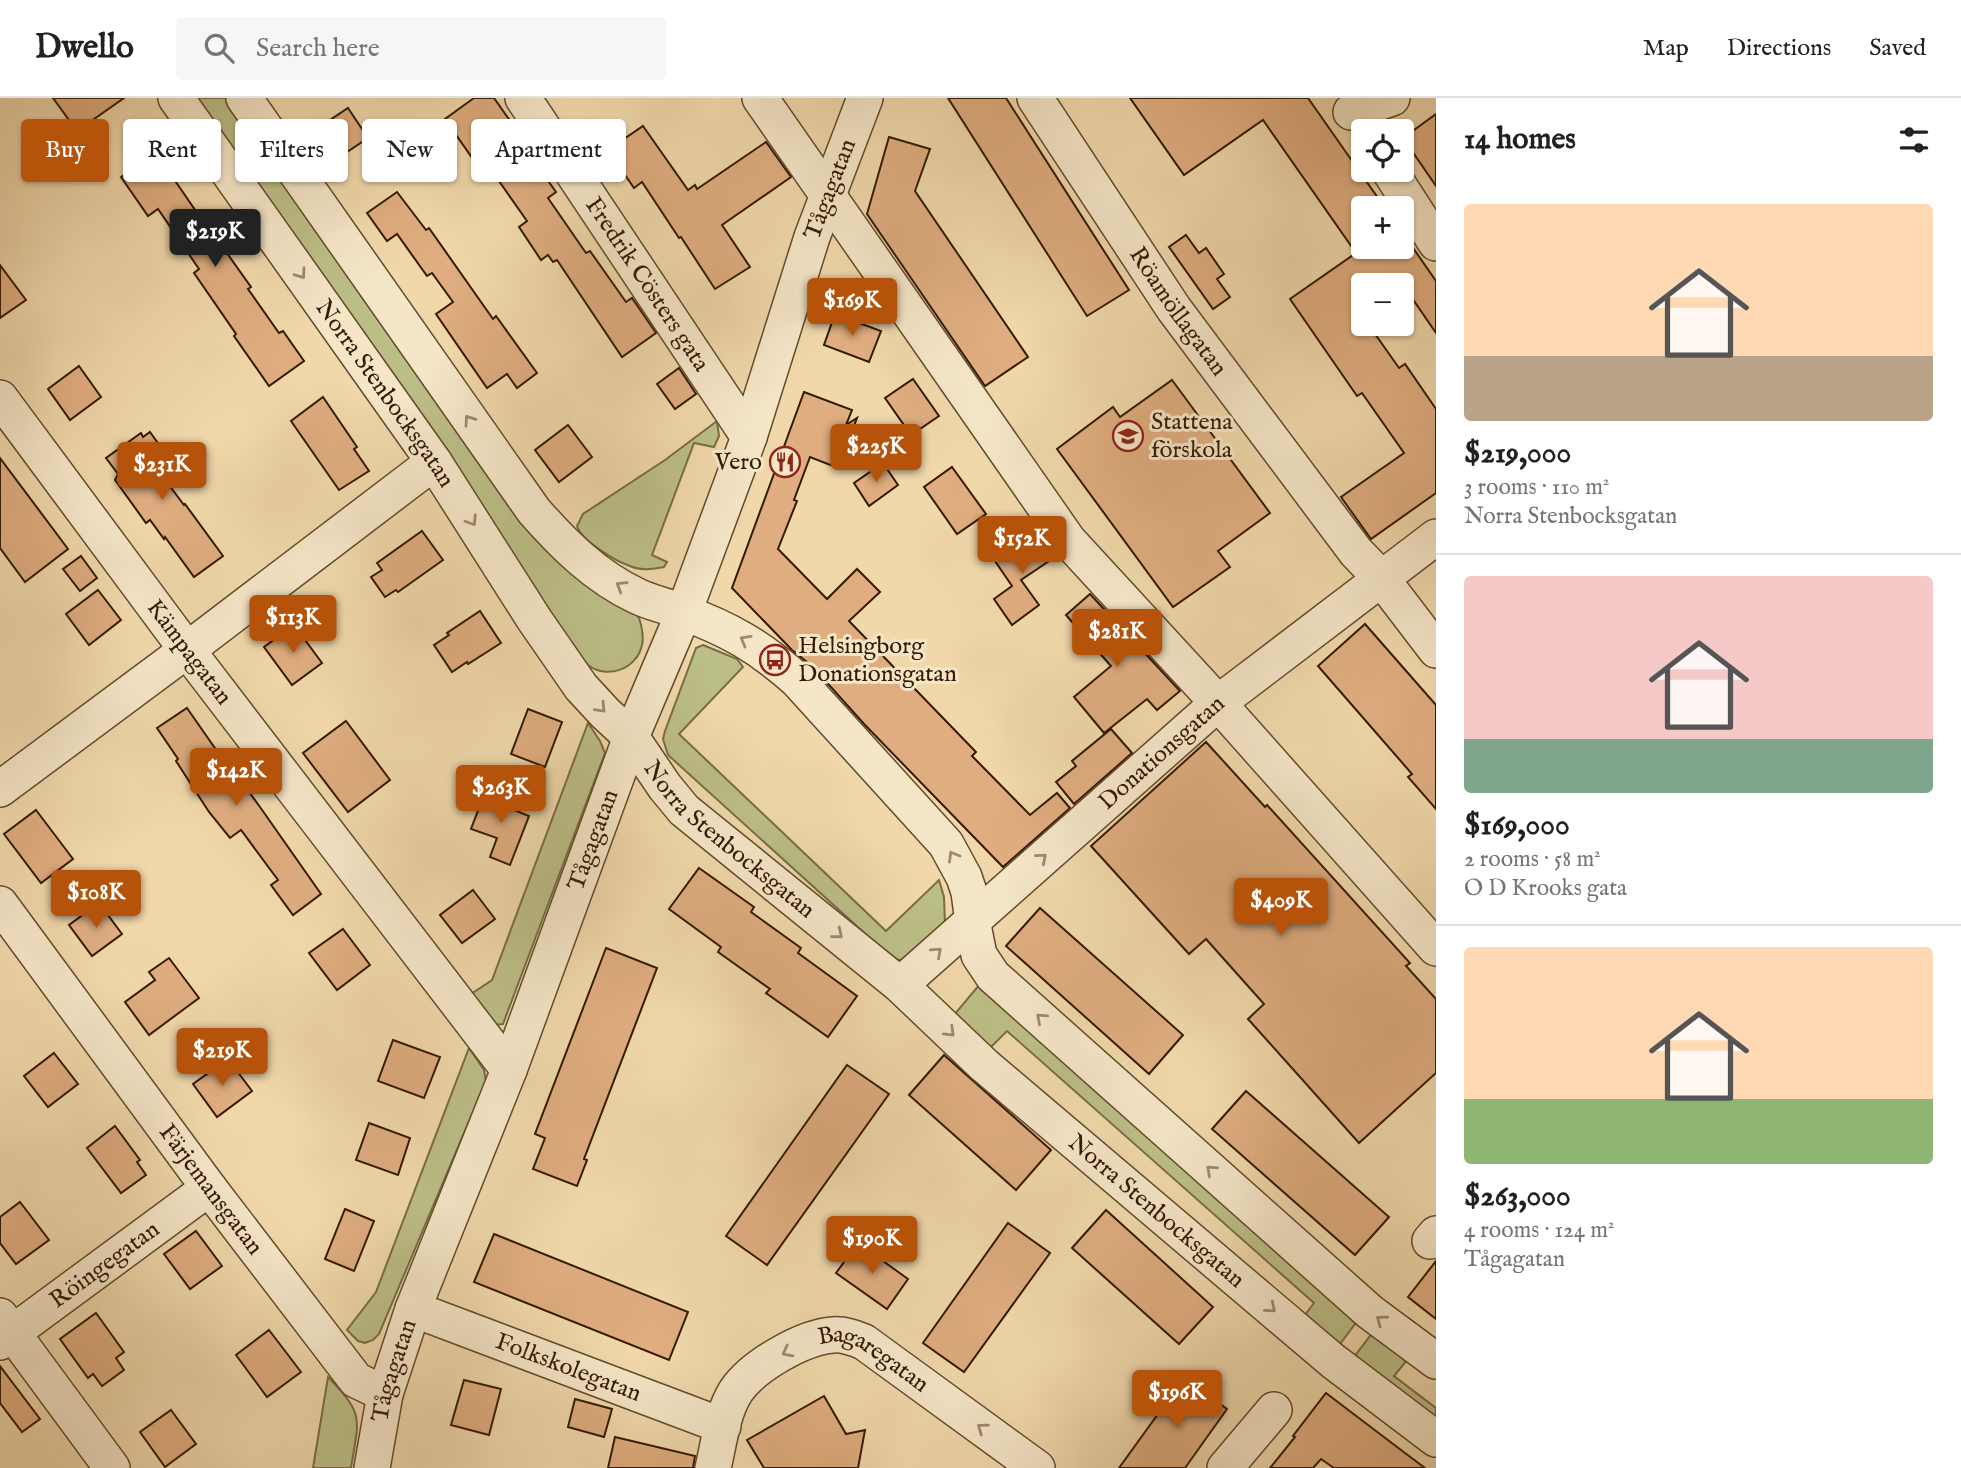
<!DOCTYPE html>
<meta charset="utf-8">
<style>
body{margin:0;font-family:"IM FELL English",serif;background:#f6f6f6;color:#202124;height:100vh;display:flex;flex-direction:column;font-size:26px;white-space:nowrap}
*{box-sizing:border-box;margin:0}
p{font-size:23px;color:#757577}
.icon{flex:none;width:38px;height:38px;fill:none;stroke:currentColor;stroke-width:2;stroke-linecap:round;stroke-linejoin:round}
.map{position:relative;flex:1;overflow:hidden}
.panel{display:flex;flex-direction:column;background:#fff;width:525px}
.panel>*{flex:none}
.hud{position:absolute;left:21px;top:21px;width:665px;height:63px;display:flex;gap:14px}
.buttons{position:absolute;left:1351px;top:21px;display:grid;gap:14px}
.buttons a{display:grid;place-items:center;width:63px;height:63px;border-radius:7px;background:#fff;box-shadow:0 2px 5px #0004;font-size:35px}
.price{position:absolute;translate:-50% -60px;padding:0 16px;border-radius:7px;background:#b45309;color:#fff;font-size:23px;line-height:46px;filter:drop-shadow(0 2px 4px #0008)}
.price::after{content:'';position:absolute;left:50%;top:42px;width:21px;height:16px;margin-left:-10px;background:inherit;clip-path:polygon(0 0,100% 0,50% 100%)}
.price.selected{background:#222;color:#fff}
ul{padding:0;list-style:none}
li{display:grid;align-content:center;gap:14px;height:371px;padding:0 28px}
li+li{border-top:2px solid #e0e0e0}
li span{display:grid;place-items:center;height:217px;border-radius:7px;color:#555}
li>.icon{margin-inline-start:auto}
span .icon{width:126px;height:126px;fill:#fffc;stroke-width:1}
li b{font-size:30px}
h2{display:flex;justify-content:space-between;align-items:center;height:84px;padding:0 28px;font-size:30px}
.tag{padding:0 24px;border-radius:7px;background:#fff;box-shadow:0 2px 5px #0004;font-size:24px;line-height:63px}
.tag.selected{background:#b45309;color:#fff}
header{display:flex;align-items:center;gap:42px;box-sizing:border-box;height:98px;padding:0 35px;background:#fff;border-bottom:2px solid #e0e0e0}
header strong{font-size:33px}
nav{display:flex;gap:38px;margin-inline-start:auto;font-size:24px}
.search{width:490px;height:63px;background:#f6f6f6;display:flex;align-items:center;gap:18px;box-sizing:border-box;padding:0 24px;border-radius:7px;color:#757577;font-size:26px}
main{display:flex;flex:1;min-height:0}
.map>svg:first-child{display:block}
</style>
<header>
<strong>Dwello</strong>
<div class="search"><svg class="icon" aria-label="search" viewBox="0 0 24 24"><circle cx="10" cy="10" r="6"/><path d="M15 15l6 6"/></svg>Search here</div>
<nav><a>Map</a><a>Directions</a><a>Saved</a></nav>
</header>
<main>
<div class="map">
<svg width="1436" height="1370" viewBox="0 0 1436 1370">
<rect width="100%" height="100%" fill="#f0d8ab"/>
<filter id="stains"><feTurbulence type="fractalNoise" baseFrequency=".00286" numOctaves="4"/><feColorMatrix values="0 0 0 0 .2 0 0 0 0 .09 0 0 0 0 .02 0 0 0 .5 -.17"/></filter>
<radialGradient id="worn" r=".72"><stop offset=".6" stop-color="#630" stop-opacity="0"/><stop offset="1" stop-color="#630" stop-opacity=".3"/></radialGradient>
<g fill="#bcbe87" stroke="#786c44" stroke-width="2">
<path d="M192,0H228L639,520C642,529 644,538 642,547C637,571 607,582 588,567C584,564 581,558 577,554Z"/>
<path d="M717,323L719,338L714,349L694,345L652,457L667,464L664,469C652,471 641,473 630,468C615,463 581,442 577,428L583,416L665,362Z"/>
<path d="M703,547L737,561L743,569L679,636L886,833L939,782L944,799L945,826L902,863L892,860L668,657L663,641L665,633L696,550Z"/>
<path d="M588,625L600,643L605,655L503,926L494,927L471,896L492,882Z"/>
<path d="M980,886L1361,1218L1334,1254L1299,1225L1314,1205L1007,933L986,954L949,923Z"/>
<path d="M469,950L484,972L486,983L379,1236L373,1242L365,1245L358,1243L347,1232L376,1194Z"/>
<path d="M1377,1229L1412,1256L1394,1278L1436,1310V1329L1350,1264Z"/>
<path d="M328,1279C365,1317 359,1320 351,1370H313Z"/>
</g>
<g fill="#dfad7f" stroke="#341a00" stroke-width="2">
<path d="M53,0H124L77,33Z"/>
<path d="M474,0H494L518,34L515,36L556,94L548,100L586,155L590,153L626,204L632,200L656,235L622,259L557,162L553,164L548,157L541,162L519,129L527,123L482,59L475,64L445,21Z"/>
<path d="M948,0H1006L1129,192L1087,218Z"/>
<path d="M1130,0H1308L1385,110H1363V149H1402V134L1436,183V235L1403,187H1363V200L1355,206L1363,218V226H1368L1399,270L1405,266L1436,311V395L1371,441L1341,399L1404,355L1362,295L1357,298L1290,201L1356,155L1263,22L1184,77Z"/>
<path d="M348,10L368,40L335,62L315,32Z"/>
<path d="M1436,16V88L1403,40Z"/>
<path d="M643,28L688,92L695,87L697,91L766,44L791,79L722,127L750,169L715,191L681,139L679,140L642,84L634,90L608,52Z"/>
<path d="M889,39L930,51L915,93L1028,259L985,288L867,116Z"/>
<path d="M156,55L200,119L207,114L225,140L219,144L251,189L248,191L279,235L283,233L304,263L269,288L234,238L236,236L194,175L199,171L158,111L148,118L121,79Z"/>
<path d="M397,94L426,132L429,130L493,221L496,218L537,275L517,290L507,276L487,290L436,216L453,204L432,175L427,178L397,136L387,143L367,115Z"/>
<path d="M1186,137L1199,155L1206,150L1224,176L1217,181L1230,199L1213,211L1169,149Z"/>
<path d="M0,167L26,202L0,220Z"/>
<path d="M835,216L881,233L869,264L824,247Z"/>
<path d="M79,268L101,299L70,322L48,291Z"/>
<path d="M679,270L696,296L675,311L657,286Z"/>
<path d="M913,281L939,318L911,337L885,300Z"/>
<path d="M1172,282L1270,415L1218,453L1230,469L1173,509L1057,351L1113,309L1120,319Z"/>
<path d="M804,294L852,312L846,327L857,320L838,370L810,359L794,402L797,403L778,451L827,501L857,471L880,494L849,523L976,654L972,658L1030,717L1057,695L1070,710L1003,769L865,627L812,568L792,552L732,490Z"/>
<path d="M323,299L357,349L354,351L369,373L339,392L291,323Z"/>
<path d="M568,327L592,359L559,384L535,352Z"/>
<path d="M150,334L170,362L157,371L184,407L185,406L223,458L194,479L165,439L164,441L150,422L146,425L115,382L118,376L106,360L141,335L143,339Z"/>
<path d="M0,360L68,451L25,484L0,450Z"/>
<path d="M883,365L898,387L869,408L854,385Z"/>
<path d="M952,369L986,416L957,436L924,389Z"/>
<path d="M422,433L443,462L398,494L396,492L385,499L371,479L382,472L377,465Z"/>
<path d="M1037,433L1055,459L1021,482L1039,507L1012,527L994,501L1012,488L995,463Z"/>
<path d="M81,458L97,480L80,493L63,471Z"/>
<path d="M98,492L121,522L89,547L66,516Z"/>
<path d="M1090,496L1180,593L1157,612L1147,601L1104,635L1074,599L1111,568L1066,517Z"/>
<path d="M480,513L501,545L468,566L467,564L452,574L434,547L449,537L447,535Z"/>
<path d="M1365,526L1436,607V711L1408,679L1412,676L1318,568Z"/>
<path d="M294,527L322,565L292,587L264,549Z"/>
<path d="M187,610L242,689L244,687L260,709L321,796L293,817L271,787L278,782L241,732L230,740L209,714L176,663L178,661L157,630Z"/>
<path d="M528,611L562,624L545,669L511,656Z"/>
<path d="M346,623L390,682L348,714L303,655Z"/>
<path d="M1111,631L1132,655L1074,706L1056,684L1076,668L1072,663Z"/>
<path d="M1206,644L1265,709L1267,707L1410,865L1406,868L1436,901V975L1359,1045L1248,921L1264,906L1206,841L1189,856L1091,748Z"/>
<path d="M486,692L517,703L514,712L529,718L510,767L490,759L497,740L471,731Z"/>
<path d="M36,712L73,761L41,785L4,736Z"/>
<path d="M699,770L754,809L751,814L801,850L798,855L857,898L828,939L766,895L770,891L718,854L721,849L669,811Z"/>
<path d="M473,792L495,821L462,845L440,817Z"/>
<path d="M99,805L122,836L92,858L69,827Z"/>
<path d="M1040,810L1183,937L1149,976L1006,848Z"/>
<path d="M343,831L370,867L337,892L309,855Z"/>
<path d="M606,850L657,870L584,1061L587,1062L577,1088L533,1071L545,1040L535,1036Z"/>
<path d="M169,860L199,900L149,937L125,904L155,882L149,874Z"/>
<path d="M393,942L440,959L424,1000L378,983Z"/>
<path d="M54,955L78,986L48,1009L24,978Z"/>
<path d="M944,957L1051,1052L1016,1092L909,997Z"/>
<path d="M228,961L252,993L217,1019L193,986Z"/>
<path d="M847,967L889,996L767,1167L726,1138Z"/>
<path d="M1246,993L1389,1119L1355,1157L1212,1031Z"/>
<path d="M369,1025L410,1040L398,1077L356,1062Z"/>
<path d="M115,1028L140,1062L137,1064L146,1077L121,1095L87,1050Z"/>
<path d="M20,1104L49,1142L16,1166L0,1145V1119Z"/>
<path d="M345,1111L374,1123L354,1173L325,1161Z"/>
<path d="M1106,1112L1213,1209L1179,1246L1072,1150Z"/>
<path d="M1008,1125L1050,1155L964,1274L923,1245Z"/>
<path d="M196,1133L222,1168L190,1191L164,1156Z"/>
<path d="M494,1136L688,1214L669,1262L474,1184Z"/>
<path d="M858,1145L908,1181L887,1211L836,1175Z"/>
<path d="M1436,1163V1221L1408,1199Z"/>
<path d="M96,1215L124,1254L116,1260L124,1272L102,1288L93,1276L88,1280L60,1241Z"/>
<path d="M269,1232L301,1274L267,1299L236,1257Z"/>
<path d="M0,1268L40,1321L22,1334L0,1305Z"/>
<path d="M1184,1280L1227,1311L1185,1370H1119Z"/>
<path d="M464,1282L501,1291L489,1337L451,1327Z"/>
<path d="M1326,1295L1401,1352L1425,1370H1334L1321,1361L1313,1370H1270L1295,1339L1293,1338Z"/>
<path d="M824,1298L846,1336L865,1332L858,1370H764L747,1342Z"/>
<path d="M575,1301L612,1311L604,1339L568,1329Z"/>
<path d="M171,1312L196,1346L165,1369L140,1334Z"/>
<path d="M615,1339L695,1358L693,1370H608Z"/>
</g>
<g fill="none" stroke-linecap="round" stroke-linejoin="round">
<g stroke="#634a2b" stroke-width="38">
<g id="minor">
<path id="s1" d="M176,0L434,364L534,521L581,589L605,615L631,639L665,689L684,712L900,887L984,967L1333,1263L1436,1341"/>
<path d="M244,0L534,413C563,446 596,479 637,498C651,505 668,508 682,514C729,531 760,549 797,582L946,746L964,779L969,794L974,832L979,857L993,878L1370,1214L1436,1263"/>
<path id="s2" d="M523,0L749,339"/>
<path d="M760,0L1068,442L1218,605L1436,850"/>
<path id="s3" d="M1035,0L1174,211L1356,454L1381,480L1436,552"/>
<path d="M1351,14L1392,0"/>
<path d="M1389,72L1436,145"/>
<path id="s4" d="M0,300L187,552L509,972"/>
<path d="M0,691L187,552L434,364"/>
<path id="s5" d="M0,806L209,1090L356,1282L385,1296"/>
<path id="s6" d="M900,887L1218,605L1436,439"/>
<path d="M1430,1143L1436,1136"/>
<path id="s7" d="M413,1211L723,1328"/>
<path d="M0,1218L112,1370"/>
<path id="s8" d="M0,1244L209,1090"/>
<path id="s9" d="M372,1370L385,1296L413,1211L509,972L631,639L684,514L749,339L812,139L865,0"/>
<path id="s10" d="M713,1370C719,1345 722,1315 736,1293C753,1268 803,1239 833,1237C844,1236 854,1240 864,1244L1037,1370"/>
<path d="M1225,1370L1274,1312"/>
</g>
</g>
<use href="#minor" stroke="#f5e6c8" stroke-width="35"/>
</g>
<defs><path id="oneway-chevron" d="M-2-3.5L2.5 0L-2 3.5" fill="none" stroke-width="1.6" stroke-linecap="round" stroke-linejoin="round" transform="scale(1.75)"/></defs>
<g stroke="#9e8a6e">
<use href="#oneway-chevron" transform="translate(301 176) rotate(55)"/>
<use href="#oneway-chevron" transform="translate(469 322) rotate(-125)"/>
<use href="#oneway-chevron" transform="translate(472 423) rotate(58)"/>
<use href="#oneway-chevron" transform="translate(621 488) rotate(-148)"/>
<use href="#oneway-chevron" transform="translate(745 542) rotate(-150)"/>
<use href="#oneway-chevron" transform="translate(601 610) rotate(46)"/>
<use href="#oneway-chevron" transform="translate(953 758) rotate(-120)"/>
<use href="#oneway-chevron" transform="translate(1042 760) rotate(-41)"/>
<use href="#oneway-chevron" transform="translate(838 836) rotate(39)"/>
<use href="#oneway-chevron" transform="translate(937 854) rotate(-42)"/>
<use href="#oneway-chevron" transform="translate(1041 920) rotate(-138)"/>
<use href="#oneway-chevron" transform="translate(950 934) rotate(44)"/>
<use href="#oneway-chevron" transform="translate(1211 1072) rotate(-138)"/>
<use href="#oneway-chevron" transform="translate(1271 1210) rotate(40)"/>
<use href="#oneway-chevron" transform="translate(1381 1222) rotate(-143)"/>
<use href="#oneway-chevron" transform="translate(787 1254) rotate(152)"/>
<use href="#oneway-chevron" transform="translate(982 1330) rotate(-144)"/>
</g>
<defs>
<g id="school-ring" transform="scale(1.575)"><circle r="9.5" fill="#f5e6c8" stroke="#8f2418" stroke-width="1.5"/><path d="M0-5L7-2L0 1L-7-2ZM-4 1L0 2.5L4 1V4Q0 6-4 4Z" fill="#8f2418"/></g>
<g id="restaurant-ring" transform="scale(1.575)"><circle r="9.5" fill="#f5e6c8" stroke="#8f2418" stroke-width="1.5"/><path d="M-5-6h1v4h1v-4h1v4h1v-4h1v5L-1.5 .5V6h-2V.5L-5-1ZM5-6V6H3V1.5H1.5Q1.5-4 5-6Z" fill="#8f2418"/></g>
<g id="bus-ring" transform="scale(1.575)"><circle r="9.5" fill="#f5e6c8" stroke="#8f2418" stroke-width="1.5"/><path d="M-5-6H5V4H4V6H2V4H-2V6H-4V4H-5ZM-3.5-4V0h7V-4ZM-3.5 1.2v1.5H-2V1.2ZM2 1.2v1.5H3.5V1.2Z" fill="#8f2418"/></g>
</defs>
<g fill-rule="evenodd">
<use href="#school-ring" x="1128" y="338"/>
<use href="#restaurant-ring" x="785" y="364"/>
<use href="#bus-ring" x="775" y="562"/>
</g>
<g text-anchor="middle" dominant-baseline="central" stroke-width="6" stroke-linejoin="round" paint-order="stroke">
<g font-size="24" fill="#341a00" stroke="#f5e6c8">
<text stroke="none"><textPath href="#s9" startOffset="1360">Tågagatan</textPath></text>
<text stroke="none"><textPath href="#s2" startOffset="224">Fredrik Cösters gata</textPath></text>
<text stroke="none"><textPath href="#s3" startOffset="257">Röamöllagatan</textPath></text>
<text stroke="none"><textPath href="#s1" startOffset="362">Norra Stenbocksgatan</textPath></text>
<text stroke="none"><textPath href="#s4" startOffset="317">Kämpagatan</textPath></text>
<text stroke="none"><textPath href="#s6" startOffset="350">Donationsgatan</textPath></text>
<text stroke="none"><textPath href="#s1" startOffset="929">Norra Stenbocksgatan</textPath></text>
<text stroke="none"><textPath href="#s9" startOffset="667">Tågagatan</textPath></text>
<text stroke="none"><textPath href="#s5" startOffset="355">Färjemansgatan</textPath></text>
<text stroke="none"><textPath href="#s1" startOffset="1496">Norra Stenbocksgatan</textPath></text>
<text stroke="none"><textPath href="#s8" startOffset="130">Röingegatan</textPath></text>
<text stroke="none"><textPath href="#s7" startOffset="166">Folkskolegatan</textPath></text>
<text stroke="none"><textPath href="#s10" startOffset="242">Bagaregatan</textPath></text>
<text stroke="none"><textPath href="#s9" startOffset="100">Tågagatan</textPath></text>
</g>
<g font-size="24" fill="#341a00" stroke="#f5e6c8" text-anchor="start">
<text x="1151" y="324">Stattena<tspan x="1151" dy="28">förskola</tspan></text>
<text x="762" y="364" text-anchor="end">Vero</text>
<text x="798" y="548">Helsingborg<tspan x="798" dy="28">Donationsgatan</tspan></text>
</g>
</g>
<rect width="100%" height="100%" filter="url(#stains)"/>
<rect width="100%" height="100%" fill="url(#worn)"/>
</svg>
<div class="buttons">
<a><svg class="icon" aria-label="locate" viewBox="0 0 24 24"><circle cx="12" cy="12" r="6"/><path d="M12 2v4M12 18v4M2 12h4M18 12h4"/></svg></a>
<a>+</a>
<a>−</a>
</div>
<b class="price selected" style="left:215px;top:171px">$219K</b>
<b class="price" style="left:852px;top:240px">$169K</b>
<b class="price" style="left:876px;top:386px">$225K</b>
<b class="price" style="left:162px;top:404px">$231K</b>
<b class="price" style="left:1022px;top:478px">$152K</b>
<b class="price" style="left:293px;top:557px">$113K</b>
<b class="price" style="left:1117px;top:571px">$281K</b>
<b class="price" style="left:236px;top:710px">$142K</b>
<b class="price" style="left:501px;top:727px">$263K</b>
<b class="price" style="left:96px;top:832px">$108K</b>
<b class="price" style="left:1281px;top:840px">$409K</b>
<b class="price" style="left:222px;top:990px">$219K</b>
<b class="price" style="left:872px;top:1178px">$190K</b>
<b class="price" style="left:1177px;top:1332px">$196K</b>
<div class="hud">
<a class="tag selected">Buy</a>
<a class="tag">Rent</a>
<a class="tag">Filters</a>
<a class="tag">New</a>
<a class="tag">Apartment</a>
</div>
</div>
<section class="panel">
<h2>14 homes<svg class="icon" aria-label="filters" viewBox="0 0 24 24"><path d="M4 7h16M4 17h16"/><circle cx="9" cy="7" r="2"/><circle cx="15" cy="17" r="2"/></svg></h2>
<ul>
<li><span style="background:linear-gradient(#ffd9b3 70%,#b9a48a 0)"><svg class="icon" aria-label="home" viewBox="0 0 24 24"><path d="M3 11l9-7 9 7M6 9v11h12V9"/></svg></span><div><b>$219,000</b><p>3 rooms · 110 m²</p><p>Norra Stenbocksgatan</p></div></li>
<li><span style="background:linear-gradient(#f6c9c9 75%,#7fa58c 0)"><svg class="icon" aria-label="home" viewBox="0 0 24 24"><path d="M3 11l9-7 9 7M6 9v11h12V9"/></svg></span><div><b>$169,000</b><p>2 rooms · 58 m²</p><p>O D Krooks gata</p></div></li>
<li><span style="background:linear-gradient(#ffd9b3 70%,#8fb573 0)"><svg class="icon" aria-label="home" viewBox="0 0 24 24"><path d="M3 11l9-7 9 7M6 9v11h12V9"/></svg></span><div><b>$263,000</b><p>4 rooms · 124 m²</p><p>Tågagatan</p></div></li>
</ul>
</section>
</main>
